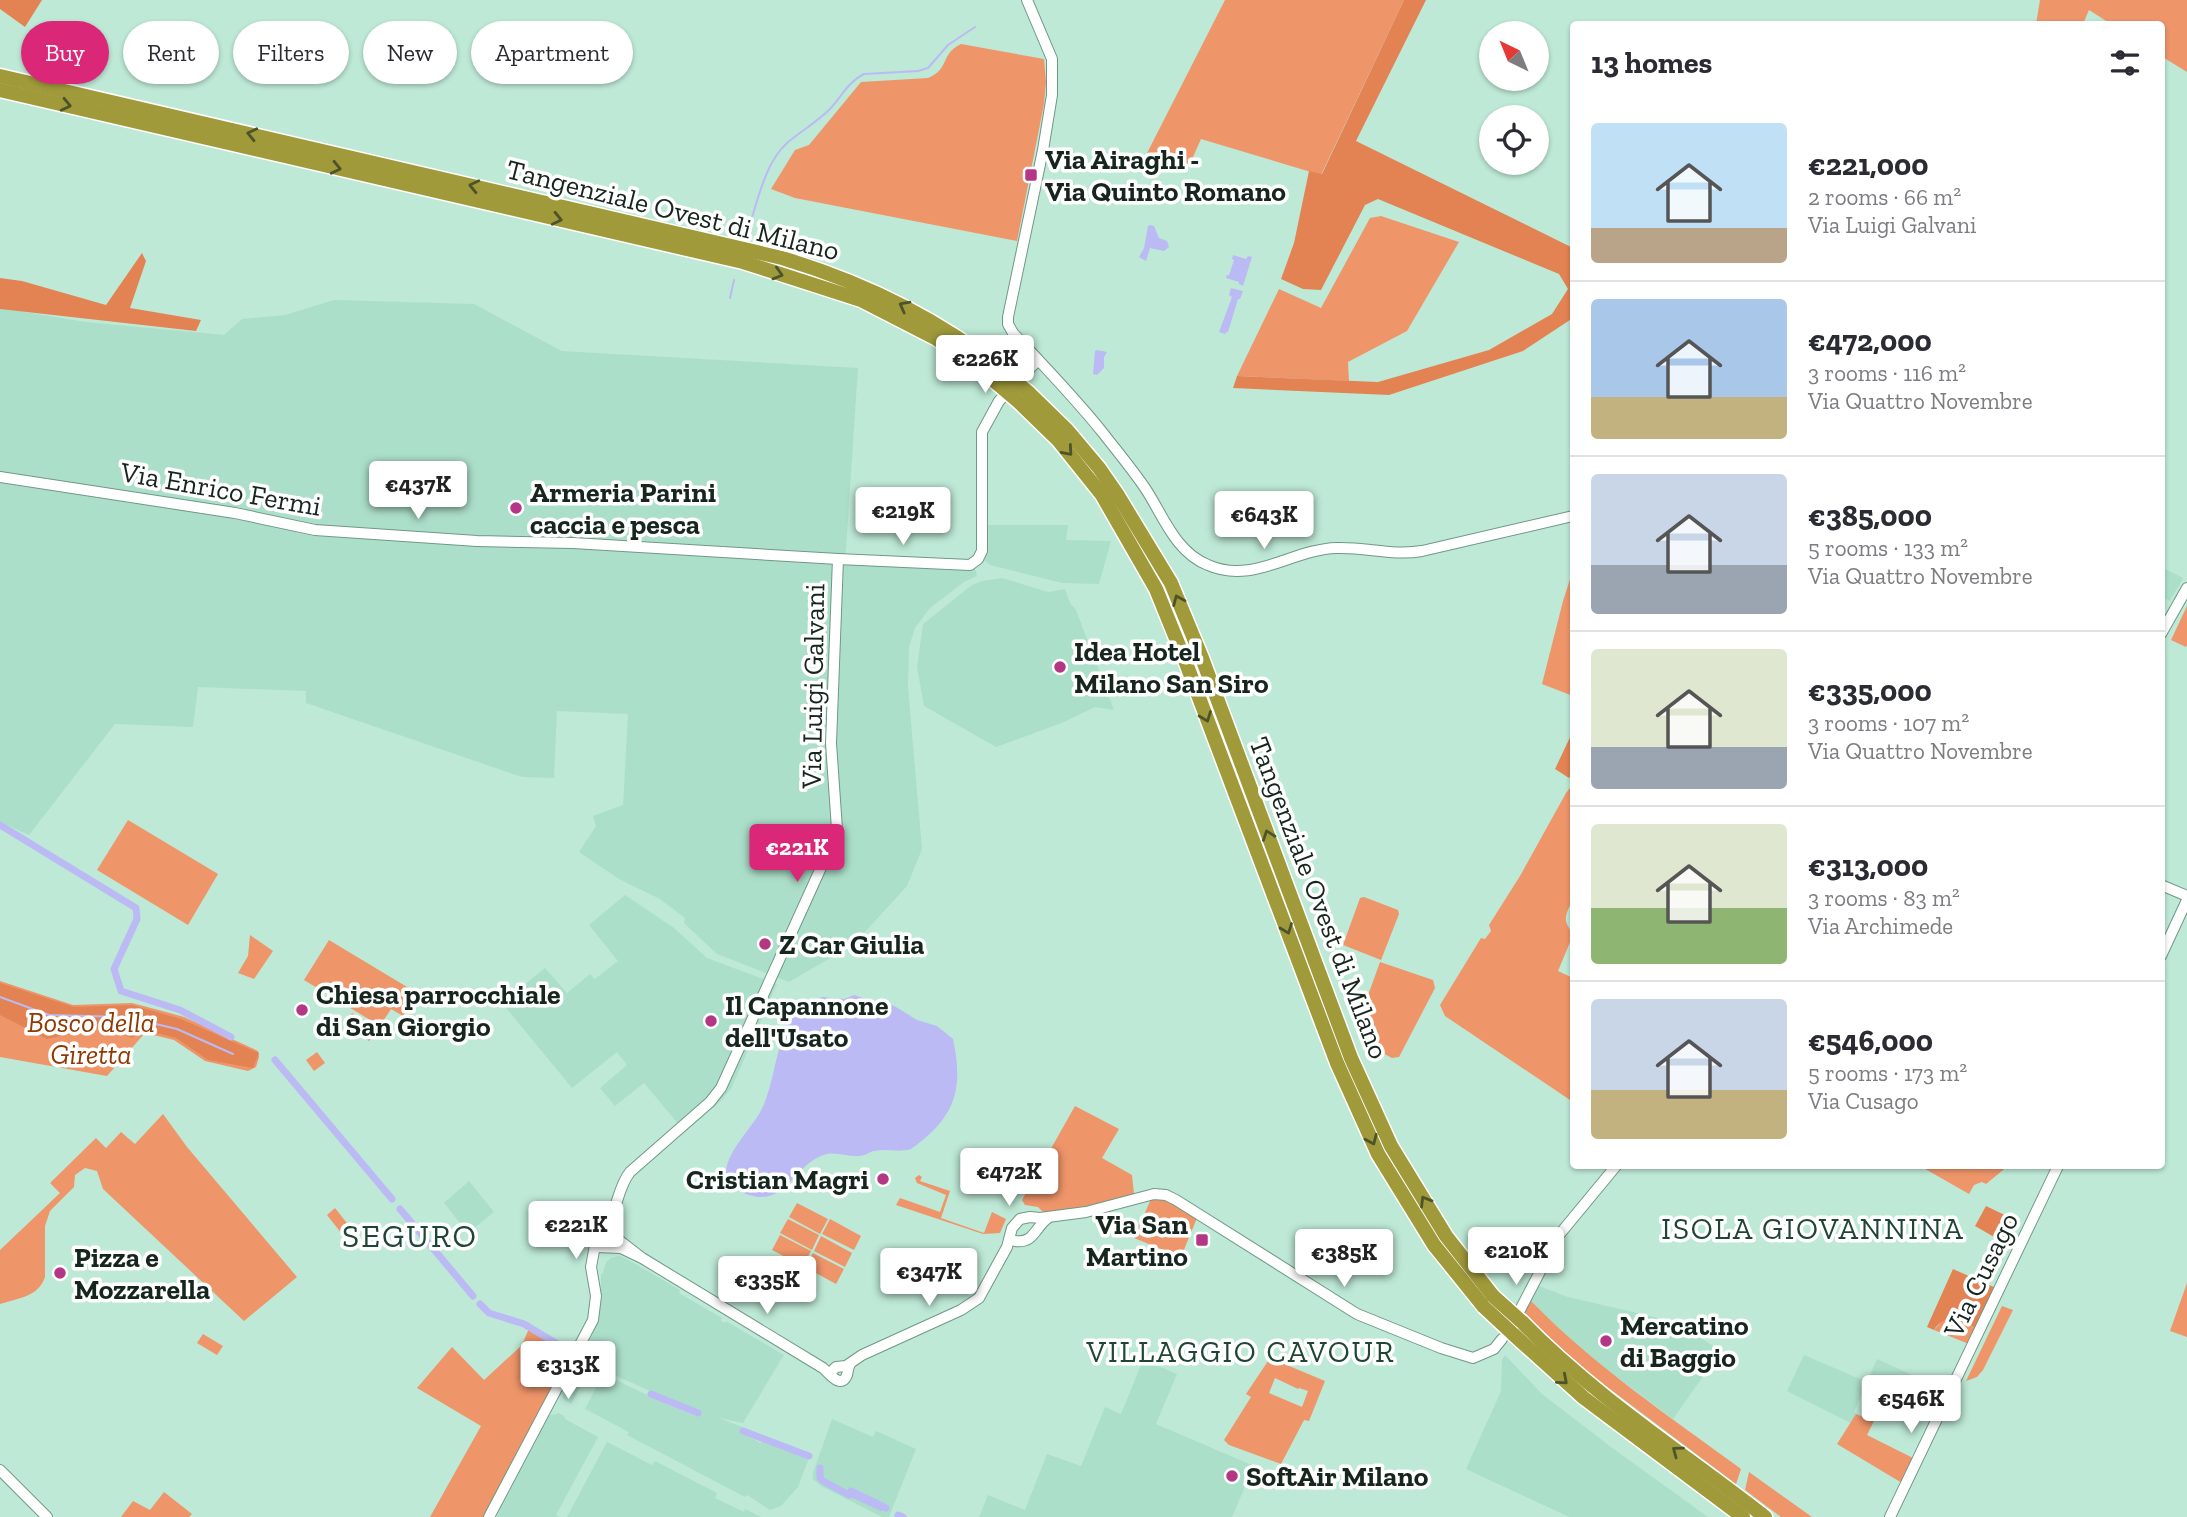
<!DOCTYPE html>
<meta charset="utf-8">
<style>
body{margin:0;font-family:"Zilla Slab",serif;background:#f2f2f3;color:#2b2b33;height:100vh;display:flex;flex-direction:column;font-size:26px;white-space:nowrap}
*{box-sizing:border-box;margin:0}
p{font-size:23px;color:#7c7c81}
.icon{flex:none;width:38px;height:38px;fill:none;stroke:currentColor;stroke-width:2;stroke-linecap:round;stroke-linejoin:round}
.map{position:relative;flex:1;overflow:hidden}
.sheet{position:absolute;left:1570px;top:21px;width:595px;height:1148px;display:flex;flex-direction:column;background:#fff;border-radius:7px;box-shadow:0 2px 5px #0004}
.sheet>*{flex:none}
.guide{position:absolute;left:21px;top:21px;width:665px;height:63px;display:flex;gap:14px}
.needle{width:46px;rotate:317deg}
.fabs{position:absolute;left:1479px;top:21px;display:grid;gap:14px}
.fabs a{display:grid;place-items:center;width:70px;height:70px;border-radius:50%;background:#fff;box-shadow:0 2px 5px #0004;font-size:35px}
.price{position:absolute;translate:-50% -60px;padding:0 16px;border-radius:7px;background:#fff;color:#222;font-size:23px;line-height:46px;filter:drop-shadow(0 2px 4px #0008)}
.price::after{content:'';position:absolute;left:50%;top:42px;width:21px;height:16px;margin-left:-10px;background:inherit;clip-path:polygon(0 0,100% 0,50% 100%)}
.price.selected{background:#db2777;color:#fff}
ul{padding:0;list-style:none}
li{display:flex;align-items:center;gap:21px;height:175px;padding:0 21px}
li+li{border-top:2px solid #e1e1e2}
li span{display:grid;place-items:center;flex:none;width:196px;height:140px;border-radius:7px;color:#555}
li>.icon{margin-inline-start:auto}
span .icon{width:84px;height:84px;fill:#fffc;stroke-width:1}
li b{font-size:30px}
h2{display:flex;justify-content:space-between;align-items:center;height:84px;padding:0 21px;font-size:30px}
.tag{padding:0 24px;border-radius:32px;background:#fff;box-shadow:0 2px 5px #0004;font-size:24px;line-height:63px}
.tag.selected{background:#db2777;color:#fff}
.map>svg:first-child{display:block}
</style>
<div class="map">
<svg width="2187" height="1517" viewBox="0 0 2187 1517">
<rect width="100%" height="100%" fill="#bee9d6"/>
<g fill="#acdfc9">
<path d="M334,300L474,304L562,351L858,368L845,564L975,568L977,576L964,582L930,608L915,628L909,647L908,687L922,849L907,886L853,945L789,982L717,954L684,923L685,918L660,899L619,879L579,852L596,826L593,816L623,805L628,714L557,711L554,778L522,777L306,703V691L198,687L193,727L115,724L29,835L0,822V308L86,322L224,335L242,319L285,315Z"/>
<path d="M985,525H1068L1066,540L1111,541L1099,584L1062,583L990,565L982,559Z"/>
<path d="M2161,567L2183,578L2170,601L2161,596Z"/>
<path d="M1002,578L1048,592L1065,589L1070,603L1076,610L1114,710L1095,707L1064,722L996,747L924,706L917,667L923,624L972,585L982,581Z"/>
<path d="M625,895L674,928L707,958L777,984L731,1089L721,1101L685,1132L644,1083L615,1106L600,1088L627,1065L617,1052L572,1088L502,1003L545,968L567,993L590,974L595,979L618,961L589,925Z"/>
<path d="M469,1181L494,1212L468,1233L444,1203Z"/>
<path d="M619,1256L627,1259L680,1290L679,1293L722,1318L721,1321L725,1323L726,1321L784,1355L743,1423L719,1418L745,1428L743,1434L761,1443L763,1440L809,1458L798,1487L781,1506L770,1510L747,1495L745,1497L627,1435L629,1432L585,1409L603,1374L673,1407L696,1416L699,1410L650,1391L592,1365L571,1404L563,1398L564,1388L592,1336L597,1320L601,1306V1274L603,1273L606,1262L611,1258Z"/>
<path d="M1539,1286L1568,1297L1676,1322L1721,1351L1673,1419L1593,1359L1550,1321L1531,1301Z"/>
<path d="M1505,1355L1542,1394L1611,1447L1708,1517H1569L1466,1469L1501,1391L1502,1360Z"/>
<path d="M1804,1355L1867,1382L1877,1359L1934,1385L1924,1408L1867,1383L1854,1411L1856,1414L1851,1423L1787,1391Z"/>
<path d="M1143,1360L1177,1374L1156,1424L1254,1466L1232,1517H979L988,1495L1025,1510L1047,1454L1081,1466L1105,1407L1121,1414Z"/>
<path d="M559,1413L565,1417V1419L598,1437L556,1515L560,1517H497L504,1497L548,1416Z"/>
<path d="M832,1419L873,1437L876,1431L916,1449L889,1517H882L821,1486L813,1479V1473Z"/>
<path d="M607,1442L652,1465L655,1461L717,1493L715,1498L744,1512L745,1509L761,1517H567Z"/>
</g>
<g fill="#ef956a" fill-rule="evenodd">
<path d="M1225,0H1404L1321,175L1201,139L1189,166L1149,163L1143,161Z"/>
<path d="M2040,0H2187V72L2161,56V24H2111L2089,10L2083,24H2036Z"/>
<path d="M961,44L1044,59L1046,82L1044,104L1017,241L795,198L771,189L795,150L809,145L861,82L928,78C950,69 940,54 961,44Z"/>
<path d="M1381,216L1459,242L1407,331L1348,362L1349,381L1237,376L1279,289L1321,308L1370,218Z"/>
<path d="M1573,570V696L1542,684L1563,601Z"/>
<path d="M2187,606V645L2186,647L2171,640Z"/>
<path d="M1573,784V899C1570,907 1562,917 1568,926C1569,929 1572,932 1573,935L1558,971L1573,978V1102L1445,1016L1440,1005L1481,938L1485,939L1491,931L1489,925L1520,876L1566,793Z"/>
<path d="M128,820L218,874L188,925L97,870Z"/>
<path d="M1364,897L1398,910L1399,914L1381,960L1343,945L1360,898Z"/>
<path d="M250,935L273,951L254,979L238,973L248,956Z"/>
<path d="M329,940L417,993L403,1016L391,1009L380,1026L304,980Z"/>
<path d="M1380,962L1433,980L1435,988L1399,1057L1392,1058L1377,1050L1362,1012Z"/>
<path d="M0,981L73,1005L132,1003L166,1012L184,1017L258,1051L259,1057L256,1067L248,1071L205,1061L174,1040L145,1033L107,1076L0,1057Z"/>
<path d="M352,1013L377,1028L369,1041L344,1026Z"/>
<path d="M317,1052L325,1063L314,1071L306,1060Z"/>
<path d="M1075,1106L1119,1129L1102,1158L1132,1175L1134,1194L1080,1209L1045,1214L1038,1207L1025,1205L1022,1200Z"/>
<path d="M163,1114L187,1147L297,1277L244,1321L103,1189L97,1171L85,1168L75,1175L74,1187L50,1211L45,1226V1277C38,1297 19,1298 0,1304V1250L60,1193L50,1183L96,1138L106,1148L121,1132L135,1144Z"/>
<path d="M1920,1166H1963L1965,1168L1970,1166H2008L1986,1184L1982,1182L1974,1185L1969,1194Z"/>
<path d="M919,1175L922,1177L920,1181L950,1191L941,1218L984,1233L992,1212L1006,1219L1000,1233L983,1234L896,1205L900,1198L940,1212L946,1195L917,1183L915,1178Z"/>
<path d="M1163,1198L1197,1218L1181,1257L1134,1238L1151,1199Z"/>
<path d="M797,1203L828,1219L820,1234L789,1217Z"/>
<path d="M335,1208L350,1227L342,1234L327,1215Z"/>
<path d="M788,1219L819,1235L812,1250L780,1233Z"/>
<path d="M830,1219L861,1236L854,1250L822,1234Z"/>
<path d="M780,1235L811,1251L803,1266L772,1250Z"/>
<path d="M821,1236L852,1253L845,1267L814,1251Z"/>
<path d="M813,1253L844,1269L836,1284L805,1267Z"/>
<path d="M2187,1283V1337L2170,1331Z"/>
<path d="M1531,1301C1593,1365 1669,1416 1741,1469L1736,1484L1590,1374L1559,1347L1524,1312Z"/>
<path d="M2002,1306L2013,1310L1983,1370L1977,1377L1966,1381Z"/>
<path d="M1952,1319L1977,1328L1969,1344L1934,1330L1942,1321Z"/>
<path d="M530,1326L573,1353L486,1517H430L481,1426L417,1388L452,1347L484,1380L522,1345Z"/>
<path d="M203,1334L223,1346L217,1355L197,1343Z"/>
<path d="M1270,1358L1325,1381L1309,1421L1304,1420L1281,1464L1229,1445L1224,1440L1251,1397L1246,1394ZM1275,1378L1298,1389L1299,1388L1308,1391L1302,1407L1269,1393Z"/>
<path d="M1856,1414L1874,1421L1867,1435L1913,1458L1902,1483L1837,1444Z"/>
<path d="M1749,1472L1812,1517H1781L1745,1490Z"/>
<path d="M164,1492L192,1514L189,1517H121L133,1501L150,1510Z"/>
</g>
<g fill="#e38354">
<path d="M0,0H42L25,27L0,9Z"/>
<path d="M1404,0H1426L1356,141L1573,248V318L1523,351L1389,395L1233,388L1237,376L1378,382L1489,350L1552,314L1568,289L1559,274L1378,199L1365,205L1321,290L1303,289L1281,279L1294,243L1309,171L1322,174Z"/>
<path d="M142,253L146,261L130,308L201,320L196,331L0,309V278L22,281L106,305Z"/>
<path d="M1573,731V774L1569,778L1555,769Z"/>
<path d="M0,983L74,1007L132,1005L181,1019L259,1053L253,1068L208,1060L176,1038L144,1030L132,1038L101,1027L47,1039L0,1015Z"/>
<path d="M1986,1206L2013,1219L2006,1234L2018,1241L2015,1249L1975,1226Z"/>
<path d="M1953,1269L1996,1288L1977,1328C1961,1322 1945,1312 1934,1330L1927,1327Z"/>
</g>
<g fill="#bcbaf4">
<path d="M1151,225L1154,226L1159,238L1167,241L1169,247L1164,251L1150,248L1146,261L1139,257L1144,248L1148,226Z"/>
<path d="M1233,255L1246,259L1248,256L1252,257L1243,286L1239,284V282L1226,278L1227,275H1229L1234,260L1232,259Z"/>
<path d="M1231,288L1243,291L1240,299H1238L1228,332H1226L1225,334L1219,332L1232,297L1229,295Z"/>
<path d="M1097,350L1107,352L1104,357V368L1097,375L1093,374L1095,351Z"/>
<path d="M854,995L872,1001H882L896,1007L917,1020L937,1026L953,1039C964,1090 955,1118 911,1149C899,1153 886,1148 874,1151C869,1152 865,1156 859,1156C849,1157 837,1152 827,1154C792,1162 786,1216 737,1190C706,1173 749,1132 759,1114C775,1088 775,1042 792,1019C796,1014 802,1007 808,1004C814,1002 816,1003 821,997L844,999Z"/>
</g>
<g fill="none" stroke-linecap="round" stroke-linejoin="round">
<g stroke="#bcbaf4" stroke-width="2">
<path d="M749,227C758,200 765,163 787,143C801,131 817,122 830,109C841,97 849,81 864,74L918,71L928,68L948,45L975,27"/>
<path d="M730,298L734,280"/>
<path d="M0,997L49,1015L126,1017L177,1029L233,1054"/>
<path d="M849,1495L881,1510"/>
</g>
<g stroke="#bcbaf4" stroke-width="7">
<path d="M0,825L136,908L137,919L114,969L121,991L180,1010L231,1037"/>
<path d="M275,1060L392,1199"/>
<path d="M400,1209L473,1296"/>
<path d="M480,1304L489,1313L524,1324L569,1351"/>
<path d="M651,1394L698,1413"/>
<path d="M743,1431L809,1456"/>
<path d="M820,1468V1478L823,1481L849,1495L851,1491L886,1508"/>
<path d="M898,1515L903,1517"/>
</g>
<g stroke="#709886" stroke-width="12">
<g id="tertiary">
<path d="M1027,0L1052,59V95L1043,150L1008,317V324L1013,333C1044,366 1075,398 1103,433C1117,451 1132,469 1145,488C1163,515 1175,552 1208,565C1253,585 1292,549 1337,548C1366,547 1393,556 1422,551L1573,516"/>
<path d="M0,477L235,513L315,530L477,541L573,543L838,559L970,565L978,559L982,551V432L999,401L1038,360"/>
<path d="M2161,634L2187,588"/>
<path d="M2161,885L2187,896"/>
<path d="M2161,956L2187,900"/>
<path d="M604,1226C618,1212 617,1188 630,1172L710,1102L721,1088L834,839L837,829L831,743L838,559"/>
<path d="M1015,1241C1034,1244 1035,1227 1048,1218"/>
<path d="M642,1258L621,1248L597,1247L592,1239L593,1232L602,1226L610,1229L620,1241L642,1258L823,1368C829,1373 841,1390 847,1375C848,1371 848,1367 850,1364"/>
<path d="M1520,1310L1559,1235L1616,1166"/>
<path d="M833,1370L836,1367L846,1366L862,1355L961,1310L979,1298L1007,1247L1012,1228L1020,1219L1030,1217L1040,1218L1086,1212L1154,1194L1166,1195L1176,1200L1357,1314L1441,1348L1473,1358L1494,1349L1502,1339"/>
<path d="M0,1470L47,1517"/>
<path d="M489,1517L593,1320L596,1296L591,1267L595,1245"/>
<path d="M1890,1517L2058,1166"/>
</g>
</g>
<g stroke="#fff" stroke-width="17">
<g id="motorway">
<path d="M0,76L782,258C862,282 937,318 1002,370"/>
<path d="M0,90L743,262L861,300L937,339L993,380"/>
<path d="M1028,392L1067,430L1099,468L1117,494L1171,583L1202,658L1351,1058L1391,1146L1446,1236L1493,1296"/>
<path d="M1020,403L1058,440L1102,495L1156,589L1186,663L1337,1063L1378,1154L1434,1245L1484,1307"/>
<path d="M1522,1322C1595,1397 1683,1453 1765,1517"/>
<path d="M1513,1334L1584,1398L1743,1517"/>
</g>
</g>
<use href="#tertiary" stroke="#fff" stroke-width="10"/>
<use href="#motorway" stroke="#a09a3b" stroke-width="14"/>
<g stroke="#fff" stroke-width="17" stroke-linecap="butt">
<g id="motorway-bridge">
<path d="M1002,370L1028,392"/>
<path d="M993,380L1020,403"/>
<path d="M1493,1296L1522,1322"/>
<path d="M1484,1307L1513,1334"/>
</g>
</g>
<use href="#motorway-bridge" stroke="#a09a3b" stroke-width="14"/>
</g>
<defs><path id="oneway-chevron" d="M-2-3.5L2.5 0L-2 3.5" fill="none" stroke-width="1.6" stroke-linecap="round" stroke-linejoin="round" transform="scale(1.75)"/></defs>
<g stroke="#4d542a">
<use href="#oneway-chevron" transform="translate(66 105) rotate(13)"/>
<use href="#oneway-chevron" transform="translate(252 134) rotate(-167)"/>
<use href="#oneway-chevron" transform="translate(336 168) rotate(13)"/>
<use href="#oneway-chevron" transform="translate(474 186) rotate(-167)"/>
<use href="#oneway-chevron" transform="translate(557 219) rotate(13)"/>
<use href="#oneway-chevron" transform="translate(778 274) rotate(17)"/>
<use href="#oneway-chevron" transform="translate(904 306) rotate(-152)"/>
<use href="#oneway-chevron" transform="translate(1068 451) rotate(49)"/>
<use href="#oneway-chevron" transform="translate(1178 600) rotate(-113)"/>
<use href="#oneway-chevron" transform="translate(1206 717) rotate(69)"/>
<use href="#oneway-chevron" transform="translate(1268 835) rotate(-110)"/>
<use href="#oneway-chevron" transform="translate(1287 929) rotate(69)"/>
<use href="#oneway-chevron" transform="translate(1372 1140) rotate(66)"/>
<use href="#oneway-chevron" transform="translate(1425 1201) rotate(-121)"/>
<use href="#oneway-chevron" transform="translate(1563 1380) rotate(41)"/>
<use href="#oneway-chevron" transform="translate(1677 1451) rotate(-143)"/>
</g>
<g fill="#b43786" stroke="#fff" stroke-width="2.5">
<rect x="1024" y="168" width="14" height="14" rx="3.5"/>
<circle cx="516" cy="508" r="7"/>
<circle cx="1060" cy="667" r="7"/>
<circle cx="765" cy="944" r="7"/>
<circle cx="302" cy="1010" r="7"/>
<circle cx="711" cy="1021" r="7"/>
<circle cx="883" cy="1179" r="7"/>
<rect x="1195" y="1233" width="14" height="14" rx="3.5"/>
<circle cx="60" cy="1273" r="7"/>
<circle cx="1606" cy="1341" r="7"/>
<circle cx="1232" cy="1476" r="7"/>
</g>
<g text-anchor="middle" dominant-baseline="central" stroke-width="7" stroke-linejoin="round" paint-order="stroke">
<g font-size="28" font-weight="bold" fill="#16261f" stroke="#fff" text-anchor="start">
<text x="1045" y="159">Via Airaghi -<tspan x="1045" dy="32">Via Quinto Romano</tspan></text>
<text x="530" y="492">Armeria Parini<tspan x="530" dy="32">caccia e pesca</tspan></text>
<text x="1074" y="651">Idea Hotel<tspan x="1074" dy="32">Milano San Siro</tspan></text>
<text x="779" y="944">Z Car Giulia</text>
<text x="316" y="994">Chiesa parrocchiale<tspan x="316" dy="32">di San Giorgio</tspan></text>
<text x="725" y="1005">Il Capannone<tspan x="725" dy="32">dell'Usato</tspan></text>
<text x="869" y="1179" text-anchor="end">Cristian Magri</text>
<text x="1188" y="1224" text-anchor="end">Via San<tspan x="1188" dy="32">Martino</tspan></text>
<text x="74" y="1257">Pizza e<tspan x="74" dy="32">Mozzarella</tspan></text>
<text x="1620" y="1325">Mercatino<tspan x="1620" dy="32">di Baggio</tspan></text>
<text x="1246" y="1476">SoftAir Milano</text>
</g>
<g font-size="28" fill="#16261f" stroke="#fff">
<text transform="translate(673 210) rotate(14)">Tangenziale Ovest di Milano</text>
<text transform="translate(221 489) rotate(10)">Via Enrico Fermi</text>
<text transform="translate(813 686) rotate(-89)">Via Luigi Galvani</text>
<text transform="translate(1319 898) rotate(69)">Tangenziale Ovest di Milano</text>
<text transform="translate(1981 1275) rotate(-64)">Via Cusago</text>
</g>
<g font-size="28" font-style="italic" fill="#903900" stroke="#fff">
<text x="91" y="1022">Bosco della<tspan x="91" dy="32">Giretta</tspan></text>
</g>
<g font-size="30" letter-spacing="2" fill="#1f4536" stroke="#fff">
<text x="1813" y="1229">ISOLA GIOVANNINA</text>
<text x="1241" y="1352">VILLAGGIO CAVOUR</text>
</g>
<g font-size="32" letter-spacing="2" fill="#1f4536" stroke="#fff">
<text x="410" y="1236">SEGURO</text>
</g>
</g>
</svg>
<div class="fabs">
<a><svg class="needle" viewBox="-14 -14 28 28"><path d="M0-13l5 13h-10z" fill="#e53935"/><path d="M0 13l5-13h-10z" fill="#7c7c81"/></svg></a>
<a><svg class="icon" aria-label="locate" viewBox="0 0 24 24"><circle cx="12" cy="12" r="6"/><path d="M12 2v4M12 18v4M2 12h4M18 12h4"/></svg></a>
</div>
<b class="price" style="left:985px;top:395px">€226K</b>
<b class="price" style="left:418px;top:521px">€437K</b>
<b class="price" style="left:903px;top:547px">€219K</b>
<b class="price" style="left:1264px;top:551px">€643K</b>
<b class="price selected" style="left:797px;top:884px">€221K</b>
<b class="price" style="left:1009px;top:1208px">€472K</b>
<b class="price" style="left:576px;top:1261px">€221K</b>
<b class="price" style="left:1516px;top:1287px">€210K</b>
<b class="price" style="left:1344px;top:1289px">€385K</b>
<b class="price" style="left:929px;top:1308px">€347K</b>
<b class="price" style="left:767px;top:1316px">€335K</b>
<b class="price" style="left:568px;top:1401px">€313K</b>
<b class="price" style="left:1911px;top:1435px">€546K</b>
<div class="guide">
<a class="tag selected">Buy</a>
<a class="tag">Rent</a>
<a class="tag">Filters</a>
<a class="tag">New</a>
<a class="tag">Apartment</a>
</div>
<section class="sheet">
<h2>13 homes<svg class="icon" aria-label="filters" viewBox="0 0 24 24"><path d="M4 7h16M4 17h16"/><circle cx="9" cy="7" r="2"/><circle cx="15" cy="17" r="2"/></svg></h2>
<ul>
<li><span style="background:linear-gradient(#bfe0f5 75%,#b9a48a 0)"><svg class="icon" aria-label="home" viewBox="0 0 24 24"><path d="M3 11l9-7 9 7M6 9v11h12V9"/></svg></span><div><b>€221,000</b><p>2 rooms · 66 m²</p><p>Via Luigi Galvani</p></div></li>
<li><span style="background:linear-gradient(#a9c7e8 70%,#c2b280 0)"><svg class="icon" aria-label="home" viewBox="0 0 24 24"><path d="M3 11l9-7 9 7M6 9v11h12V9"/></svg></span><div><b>€472,000</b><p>3 rooms · 116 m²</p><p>Via Quattro Novembre</p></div></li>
<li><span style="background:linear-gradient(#c9d6e8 65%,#9aa5b1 0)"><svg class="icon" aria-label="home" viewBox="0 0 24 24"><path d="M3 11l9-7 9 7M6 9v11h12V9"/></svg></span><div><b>€385,000</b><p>5 rooms · 133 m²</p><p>Via Quattro Novembre</p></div></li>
<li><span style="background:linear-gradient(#dfe7d0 70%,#9aa5b1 0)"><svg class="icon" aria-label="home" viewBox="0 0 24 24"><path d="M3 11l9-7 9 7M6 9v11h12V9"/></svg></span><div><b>€335,000</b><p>3 rooms · 107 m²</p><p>Via Quattro Novembre</p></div></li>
<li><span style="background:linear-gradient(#dfe7d0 60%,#8fb573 0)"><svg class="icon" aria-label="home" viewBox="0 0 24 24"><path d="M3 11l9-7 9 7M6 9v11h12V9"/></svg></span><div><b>€313,000</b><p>3 rooms · 83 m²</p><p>Via Archimede</p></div></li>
<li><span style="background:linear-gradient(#c9d6e8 65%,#c2b280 0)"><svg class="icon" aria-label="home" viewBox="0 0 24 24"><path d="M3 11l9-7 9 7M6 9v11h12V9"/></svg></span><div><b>€546,000</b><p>5 rooms · 173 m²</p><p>Via Cusago</p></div></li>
</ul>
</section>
</div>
